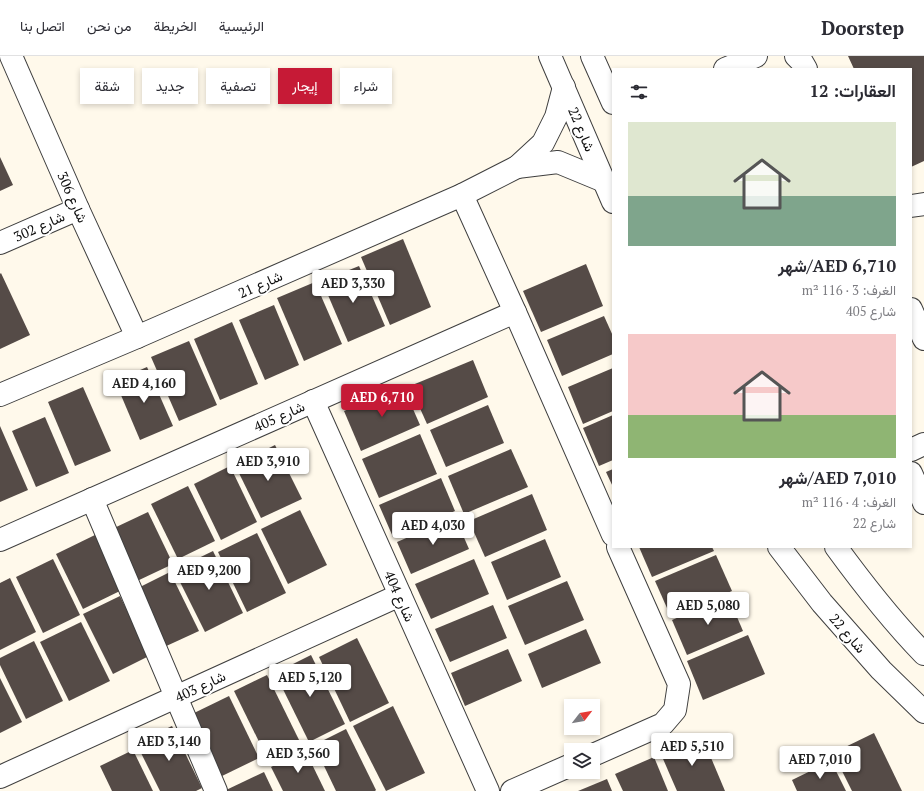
<!DOCTYPE html>
<html lang="ar">
<meta charset="utf-8">
<style>
body{margin:0;font-family:"PT Serif",Vazirmatn,serif;background:#f7f7f7;color:#2b2b33;direction:rtl;height:100vh;display:flex;flex-direction:column;font-size:15px;white-space:nowrap}
*{box-sizing:border-box;margin:0}
p{font-size:13px;color:#7c7c81}
.icon{flex:none;width:22px;height:22px;fill:none;stroke:currentColor;stroke-width:2;stroke-linecap:round;stroke-linejoin:round}
.map{position:relative;flex:1;overflow:hidden;direction:ltr}
.drawer{position:absolute;left:612px;top:12px;width:300px;height:480px;display:flex;flex-direction:column;background:#fff;border-radius:0px;box-shadow:0 2px 6px #0003;direction:rtl}
.drawer>*{flex:none}
.top-card{position:absolute;left:12px;top:12px;width:380px;height:36px;direction:rtl;display:flex;gap:8px}
.needle{width:26px;rotate:59deg}
.fabs{position:absolute;left:564px;top:643px;display:grid;gap:8px}
.fabs a{display:grid;place-items:center;width:36px;height:36px;border-radius:0px;background:#fff;box-shadow:0 2px 6px #0003;font-size:20px}
.price{position:absolute;translate:-50% -34px;padding:0 9px;border-radius:4px;background:#fff;color:#222;font-size:13px;line-height:26px;filter:drop-shadow(0 1px 2px #0008)}
.price::after{content:'';position:absolute;left:50%;top:24px;width:12px;height:9px;margin-left:-6px;background:inherit;clip-path:polygon(0 0,100% 0,50% 100%)}
.price.current{background:#c61a36;color:#fff}
ul{padding:0;list-style:none}
li{display:grid;align-content:center;gap:8px;height:212px;padding:0 16px}
li span{display:grid;place-items:center;height:124px;border-radius:0px;color:#555}
li>.icon{margin-inline-start:auto}
span .icon{width:72px;height:72px;fill:#fffc;stroke-width:1}
li b{font-size:17px}
h2{display:flex;justify-content:space-between;align-items:center;height:48px;padding:0 16px;font-size:17px}
.chip{padding:0 14px;border-radius:0px;background:#fff;box-shadow:0 2px 6px #0003;font-size:14px;line-height:36px}
.chip.current{background:#c61a36;color:#fff}
header{display:flex;align-items:center;gap:24px;box-sizing:border-box;height:56px;padding:0 20px;background:#fff;border-bottom:1px solid #e1e1e2}
header strong{font-size:19px}
nav{display:flex;gap:22px;margin-inline-start:auto;font-size:14px}
.map>svg:first-child{display:block}
</style>
<header>
<strong>Doorstep</strong>
<nav><a>الرئيسية</a><a>الخريطة</a><a>من نحن</a><a>اتصل بنا</a></nav>
</header>
<div class="map">
<svg width="924" height="735" viewBox="0 0 924 735">
<rect width="100%" height="100%" fill="#fff9eb"/>
<g fill="#554b47">
<path d="M848,0H924V105L911,111V13H854Z"/>
<path d="M0,101L13,129L0,135Z"/>
<path d="M403,183L431,251L390,269L361,201Z"/>
<path d="M586,208L603,250L541,276L523,235Z"/>
<path d="M359,210L385,270L348,286L322,225Z"/>
<path d="M1,217L30,279L0,293V218Z"/>
<path d="M315,226L342,288L304,305L277,242Z"/>
<path d="M274,249L299,309L265,324L239,264Z"/>
<path d="M604,260L613,280V298L562,320L547,284Z"/>
<path d="M232,266L258,328L220,344L194,283Z"/>
<path d="M189,285L217,349L179,365L151,301Z"/>
<path d="M473,304L488,341L427,368L410,330Z"/>
<path d="M147,311L173,370L140,384L115,325Z"/>
<path d="M613,312V355L583,368L568,331Z"/>
<path d="M403,330L420,369L361,395L344,355Z"/>
<path d="M83,331L111,395L75,410L48,346Z"/>
<path d="M488,349L504,387L446,411L430,374Z"/>
<path d="M613,359V404L599,410L583,372Z"/>
<path d="M45,361L69,417L36,431L12,375Z"/>
<path d="M0,370L28,434L0,446Z"/>
<path d="M420,378L437,418L379,442L362,403Z"/>
<path d="M275,389L302,443L261,462L235,409Z"/>
<path d="M511,393L528,431L464,458L448,420Z"/>
<path d="M230,410L257,466L221,484L194,428Z"/>
<path d="M613,413V431L606,416Z"/>
<path d="M441,422L455,455L393,481L379,449Z"/>
<path d="M188,430L215,485L178,503L151,448Z"/>
<path d="M532,438L547,474L485,501L469,465Z"/>
<path d="M300,454L327,509L288,528L261,473Z"/>
<path d="M148,456L173,508L137,525L112,473Z"/>
<path d="M455,461L469,493L411,518L397,486Z"/>
<path d="M257,477L286,537L247,556L218,496Z"/>
<path d="M97,478L124,533L83,553L56,498Z"/>
<path d="M545,483L561,521L507,544L491,506Z"/>
<path d="M639,491H712L714,495L652,521Z"/>
<path d="M213,495L243,557L205,576L174,514Z"/>
<path d="M716,499L732,535L671,561L655,525Z"/>
<path d="M53,503L80,559L43,577L16,521Z"/>
<path d="M474,503L489,538L431,563L415,528Z"/>
<path d="M170,516L199,575L162,592L134,534Z"/>
<path d="M10,522L36,576L0,594V527Z"/>
<path d="M567,525L584,564L525,589L508,550Z"/>
<path d="M120,540L149,600L113,618L83,558Z"/>
<path d="M728,540L743,575L687,599L672,564Z"/>
<path d="M493,549L507,582L450,606L435,573Z"/>
<path d="M81,566L110,625L69,645L40,586Z"/>
<path d="M586,573L601,607L542,632L528,598Z"/>
<path d="M748,579L765,618L703,644L687,605Z"/>
<path d="M357,582L389,647L350,666L319,601Z"/>
<path d="M34,585L63,645L26,663L0,609V602Z"/>
<path d="M508,593L522,625L465,650L451,617Z"/>
<path d="M311,599L345,668L309,686L275,617Z"/>
<path d="M267,619L302,690L269,706L234,635Z"/>
<path d="M0,622L22,666L0,677Z"/>
<path d="M229,640L259,702L222,720L192,658Z"/>
<path d="M393,650L425,717L386,735L353,670Z"/>
<path d="M172,670L202,732L196,735H160L136,687Z"/>
<path d="M346,673L376,734L375,735H336L314,689Z"/>
<path d="M874,677L902,735H852L833,697Z"/>
<path d="M701,678L725,735H677L660,696Z"/>
<path d="M133,694L153,735H112L100,710Z"/>
<path d="M305,694L325,735H283L271,711Z"/>
<path d="M654,701L668,735H623L615,718Z"/>
<path d="M831,705L846,735H797L792,724Z"/>
<path d="M264,716L273,735H224Z"/>
<path d="M607,723L612,735H578Z"/>
</g>
<g fill="none" stroke-linecap="round" stroke-linejoin="round">
<g stroke="#3f3f3f" stroke-width="24">
<g id="minor">
<path d="M11,0L78,153L137,281"/>
<path d="M550,0L613,146"/>
<path d="M592,0L613,47"/>
<path d="M796,0L802,6L806,13"/>
<path d="M725,13L756,0"/>
<path d="M517,111L558,106L604,125"/>
<path d="M462,139L515,256L613,479"/>
<path d="M911,150L924,148"/>
<path d="M0,187L78,153"/>
<path d="M911,253L924,283"/>
<path d="M0,339L137,281L462,139L517,111L543,87L556,61L564,31"/>
<path d="M313,345L488,735"/>
<path d="M911,394L924,388"/>
<path d="M911,417L924,447"/>
<path d="M92,443L216,735"/>
<path d="M0,484L515,256"/>
<path d="M779,491L822,547L881,614L924,656"/>
<path d="M836,491C863,528 892,565 924,598"/>
<path d="M593,699L663,668L675,654L679,628L618,491"/>
<path d="M0,721L400,539"/>
<path d="M512,735L571,709"/>
</g>
</g>
<use href="#minor" stroke="#fff" stroke-width="22"/>
</g>
<g text-anchor="middle" dominant-baseline="central" stroke-width="4" stroke-linejoin="round" paint-order="stroke">
<g font-size="14" fill="#0c0c0c" stroke="#fff">
<text transform="translate(582 73) rotate(67)">شارع 22</text>
<text transform="translate(73 141) rotate(66)">شارع 306</text>
<text transform="translate(39 170) rotate(-24)">شارع 302</text>
<text transform="translate(260 228) rotate(-24)">شارع 21</text>
<text transform="translate(279 360) rotate(-24)">شارع 405</text>
<text transform="translate(400 540) rotate(66)">شارع 404</text>
<text transform="translate(848 577) rotate(49)">شارع 22</text>
<text transform="translate(200 630) rotate(-25)">شارع 403</text>
</g>
</g>
</svg>
<div class="fabs">
<a><svg class="needle" viewBox="-14 -14 28 28"><path d="M0-13l5 13h-10z" fill="#e53935"/><path d="M0 13l5-13h-10z" fill="#7c7c81"/></svg></a>
<a><svg class="icon" aria-label="layers" viewBox="0 0 24 24"><path d="M12 4l9 5-9 5-9-5zM3 14l9 5 9-5"/></svg></a>
</div>
<b class="price" style="left:353px;top:248px">AED 3,330</b>
<b class="price" style="left:144px;top:348px">AED 4,160</b>
<b class="price current" style="left:382px;top:362px">AED 6,710</b>
<b class="price" style="left:268px;top:426px">AED 3,910</b>
<b class="price" style="left:433px;top:490px">AED 4,030</b>
<b class="price" style="left:209px;top:535px">AED 9,200</b>
<b class="price" style="left:708px;top:570px">AED 5,080</b>
<b class="price" style="left:310px;top:642px">AED 5,120</b>
<b class="price" style="left:169px;top:706px">AED 3,140</b>
<b class="price" style="left:692px;top:711px">AED 5,510</b>
<b class="price" style="left:298px;top:718px">AED 3,560</b>
<b class="price" style="left:820px;top:724px">AED 7,010</b>
<div class="top-card">
<a class="chip">شراء</a>
<a class="chip current">إيجار</a>
<a class="chip">تصفية</a>
<a class="chip">جديد</a>
<a class="chip">شقة</a>
</div>
<section class="drawer">
<h2>العقارات: 12<svg class="icon" aria-label="filters" viewBox="0 0 24 24"><path d="M4 7h16M4 17h16"/><circle cx="9" cy="7" r="2"/><circle cx="15" cy="17" r="2"/></svg></h2>
<ul>
<li><span style="background:linear-gradient(#dfe7d0 60%,#7fa58c 0)"><svg class="icon" aria-label="home" viewBox="0 0 24 24"><path d="M3 11l9-7 9 7M6 9v11h12V9"/></svg></span><div><b>AED 6,710/شهر</b><p>الغرف: 3 · 116 m²</p><p>شارع 405</p></div></li>
<li><span style="background:linear-gradient(#f6c9c9 65%,#8fb573 0)"><svg class="icon" aria-label="home" viewBox="0 0 24 24"><path d="M3 11l9-7 9 7M6 9v11h12V9"/></svg></span><div><b>AED 7,010/شهر</b><p>الغرف: 4 · 116 m²</p><p>شارع 22</p></div></li>
</ul>
</section>
</div>
